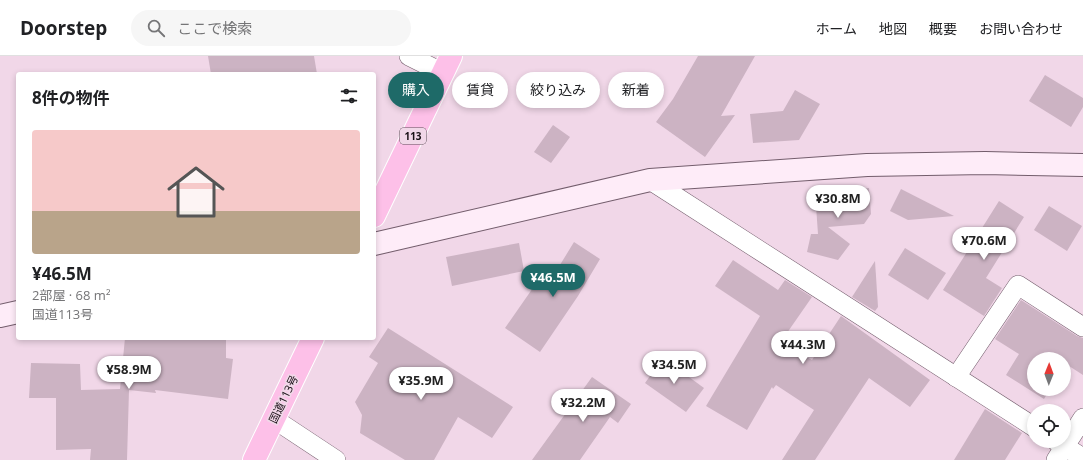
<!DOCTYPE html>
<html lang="ja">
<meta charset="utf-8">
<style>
body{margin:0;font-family:"Open Sans","Noto Sans JP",sans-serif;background:#f6f6f6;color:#202124;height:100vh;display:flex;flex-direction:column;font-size:15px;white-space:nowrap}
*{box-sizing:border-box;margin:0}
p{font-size:13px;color:#757577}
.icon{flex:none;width:22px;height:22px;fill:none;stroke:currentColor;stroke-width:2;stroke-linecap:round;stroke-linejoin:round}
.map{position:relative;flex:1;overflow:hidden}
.drawer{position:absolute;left:16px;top:16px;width:360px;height:268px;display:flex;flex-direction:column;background:#fff;border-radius:4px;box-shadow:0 2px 6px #0003}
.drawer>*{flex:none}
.hud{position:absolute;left:388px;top:16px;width:380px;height:36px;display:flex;gap:8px}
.needle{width:26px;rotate:1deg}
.fabs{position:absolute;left:1027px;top:296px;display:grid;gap:8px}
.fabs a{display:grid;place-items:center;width:44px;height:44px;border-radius:50%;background:#fff;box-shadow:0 2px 6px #0003;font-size:20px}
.price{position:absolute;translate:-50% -34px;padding:0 9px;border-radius:14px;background:#fff;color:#222;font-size:13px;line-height:26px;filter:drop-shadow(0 1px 2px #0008)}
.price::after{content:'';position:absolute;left:50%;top:24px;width:12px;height:9px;margin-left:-6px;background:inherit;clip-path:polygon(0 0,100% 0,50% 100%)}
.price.selected{background:#1e6a68;color:#fff}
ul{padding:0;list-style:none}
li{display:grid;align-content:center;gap:8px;height:212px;padding:0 16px}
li+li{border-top:1px solid #e0e0e0}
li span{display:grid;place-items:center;height:124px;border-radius:4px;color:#555}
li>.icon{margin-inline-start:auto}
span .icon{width:72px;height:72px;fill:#fffc;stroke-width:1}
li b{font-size:17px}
h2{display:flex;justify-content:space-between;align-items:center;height:48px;padding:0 16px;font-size:17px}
.pill{padding:0 14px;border-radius:18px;background:#fff;box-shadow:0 2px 6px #0003;font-size:14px;line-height:36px}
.pill.selected{background:#1e6a68;color:#fff}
header{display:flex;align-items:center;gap:24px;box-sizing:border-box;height:56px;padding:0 20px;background:#fff;border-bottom:1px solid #e0e0e0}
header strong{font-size:19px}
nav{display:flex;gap:22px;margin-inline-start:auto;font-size:14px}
.search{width:280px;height:36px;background:#f6f6f6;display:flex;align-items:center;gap:10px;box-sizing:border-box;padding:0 14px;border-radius:22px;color:#757577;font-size:15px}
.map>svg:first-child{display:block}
</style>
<header>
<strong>Doorstep</strong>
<div class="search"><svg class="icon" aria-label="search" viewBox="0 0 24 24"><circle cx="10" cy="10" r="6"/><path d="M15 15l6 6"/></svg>ここで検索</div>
<nav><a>ホーム</a><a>地図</a><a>概要</a><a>お問い合わせ</a></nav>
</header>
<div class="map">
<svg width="1083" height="404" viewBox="0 0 1083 404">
<rect width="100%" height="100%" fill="#f1d7e8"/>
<g fill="#ccb3c3">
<path d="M208,0H314L317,18H211Z"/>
<path d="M698,0H755L721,60L735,59L705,101L656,66L673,43Z"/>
<path d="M1045,19L1083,42V51L1071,71L1029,45Z"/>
<path d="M795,34L820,48L799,84L753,87L750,58L783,55Z"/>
<path d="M553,69L570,81L551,107L534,96Z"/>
<path d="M869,132L871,158L864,168L828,171L850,188L838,204L807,196L811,178H818L815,136Z"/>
<path d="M901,133L954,160L908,164L890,155Z"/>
<path d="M999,145L1024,161L986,222L1002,232L984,260L943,234Z"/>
<path d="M1049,150L1082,170L1067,195L1034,174Z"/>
<path d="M574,186L600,203L578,240L540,296L505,272L544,216L552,222Z"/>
<path d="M519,187L524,215L452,230L446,201Z"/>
<path d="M905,192L946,217L928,244L888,219Z"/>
<path d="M733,204L778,234L785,224L812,241L780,287L812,304L841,260L930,324L910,351L869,322L815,404H782L814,354L776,329L773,333L772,331L747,374L706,350L760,260L715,230Z"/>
<path d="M875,205L878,251L875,255L852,241Z"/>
<path d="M1021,244L1077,280L1083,282V319L1066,308L1064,312V303H1034V333H1050L1044,343L1006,319L1019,298L995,283Z"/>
<path d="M388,272L513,351L492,382L458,361L434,404H405L360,377L362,359L355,346L378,307L369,301Z"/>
<path d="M125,282H226V302L233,303L228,343L155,334L156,337L129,334L127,404H90L91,393L56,394V342H29L31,307L80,308L81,334L120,333Z"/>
<path d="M663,302L704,332L686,356L645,327Z"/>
<path d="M592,321L631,348L618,367L610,361L580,404H532Z"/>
<path d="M985,353L1022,377L1005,404H954Z"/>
</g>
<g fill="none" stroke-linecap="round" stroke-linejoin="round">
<g stroke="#735d6c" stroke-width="20">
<g id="street">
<path d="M409,0L443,17"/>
<path d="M650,124L1034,371"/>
<path d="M956,321L1018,229L1083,271"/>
<path d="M274,363L336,404"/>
<path d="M1056,385L1083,402"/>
<path d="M1056,404L1083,362"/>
</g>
</g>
<g stroke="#735d6c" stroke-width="24">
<g id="secondary">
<path d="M374,188L650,124L867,109L985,107L1083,109"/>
<path d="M0,260L18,256"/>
</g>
</g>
<g stroke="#fff" stroke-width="24">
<g id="highway">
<path d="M374,160L451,0"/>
<path d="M254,404L313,282"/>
</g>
</g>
<use href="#street" stroke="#fff" stroke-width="19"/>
<use href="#secondary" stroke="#feecf8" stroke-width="22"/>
<use href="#highway" stroke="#fdc0e8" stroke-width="22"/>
</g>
<g text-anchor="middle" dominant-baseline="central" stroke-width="3.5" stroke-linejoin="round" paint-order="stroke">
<rect fill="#f1d7e8" stroke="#594c54" stroke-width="1" x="400" y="72" width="26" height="16" rx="3"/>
<g font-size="10" font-weight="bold" fill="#181015">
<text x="413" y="80">113</text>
</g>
<g font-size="11" fill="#181015" stroke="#f1d7e8">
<text transform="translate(283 343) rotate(-64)">国道113号</text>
</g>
</g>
</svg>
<div class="fabs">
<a><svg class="needle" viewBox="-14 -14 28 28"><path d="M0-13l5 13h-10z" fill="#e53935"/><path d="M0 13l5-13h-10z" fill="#757577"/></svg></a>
<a><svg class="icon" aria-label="locate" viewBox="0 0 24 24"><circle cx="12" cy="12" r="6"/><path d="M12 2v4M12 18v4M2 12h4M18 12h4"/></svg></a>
</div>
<b class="price" style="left:838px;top:163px">¥30.8M</b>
<b class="price" style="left:984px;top:205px">¥70.6M</b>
<b class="price selected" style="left:553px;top:242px">¥46.5M</b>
<b class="price" style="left:803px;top:309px">¥44.3M</b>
<b class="price" style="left:674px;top:329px">¥34.5M</b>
<b class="price" style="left:129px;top:334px">¥58.9M</b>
<b class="price" style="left:421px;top:345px">¥35.9M</b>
<b class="price" style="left:583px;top:367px">¥32.2M</b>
<div class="hud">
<a class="pill selected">購入</a>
<a class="pill">賃貸</a>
<a class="pill">絞り込み</a>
<a class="pill">新着</a>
</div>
<section class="drawer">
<h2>8件の物件<svg class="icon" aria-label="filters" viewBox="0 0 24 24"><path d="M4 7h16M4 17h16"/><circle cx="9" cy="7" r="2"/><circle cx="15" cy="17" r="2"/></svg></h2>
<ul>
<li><span style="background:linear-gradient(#f6c9c9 65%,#b9a48a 0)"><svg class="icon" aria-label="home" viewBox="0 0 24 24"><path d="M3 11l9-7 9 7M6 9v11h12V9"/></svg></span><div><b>¥46.5M</b><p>2部屋 · 68 m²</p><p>国道113号</p></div></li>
</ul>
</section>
</div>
